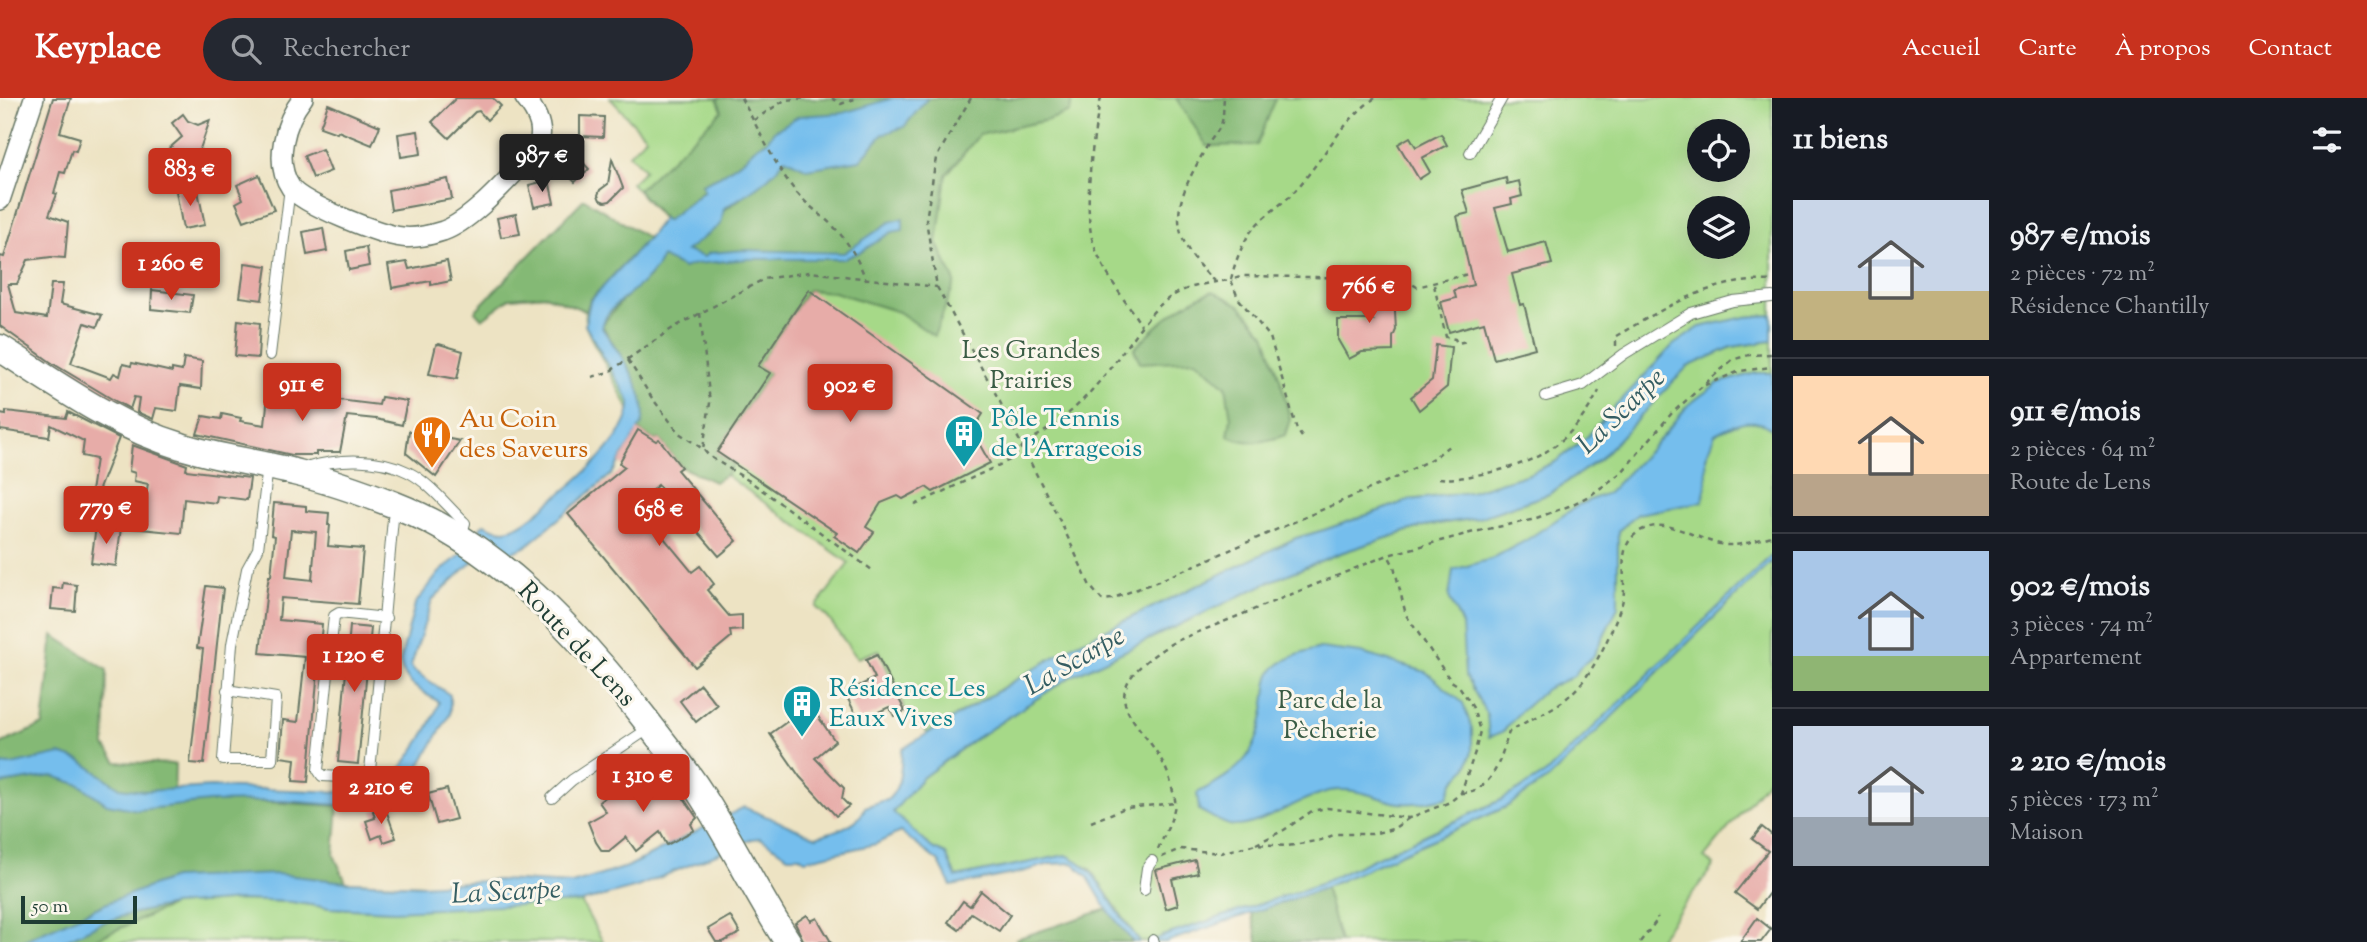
<!DOCTYPE html>
<html lang="fr">
<meta charset="utf-8">
<style>
body{margin:0;font-family:"Sorts Mill Goudy",serif;background:#242831;color:#f1f3f6;height:100vh;display:flex;flex-direction:column;font-size:26px;white-space:nowrap}
*{box-sizing:border-box;margin:0}
p{font-size:23px;color:#9ea1a6}
.icon{flex:none;width:38px;height:38px;fill:none;stroke:currentColor;stroke-width:2;stroke-linecap:round;stroke-linejoin:round}
.map{position:relative;flex:1;overflow:hidden}
.details{display:flex;flex-direction:column;background:#171b24;width:595px}
.details>*{flex:none}
.fabs{position:absolute;left:1687px;top:21px;display:grid;gap:14px}
.fabs a{display:grid;place-items:center;width:63px;height:63px;border-radius:50%;background:#171b24;box-shadow:0 7px 28px #0002;font-size:35px}
.scale{position:absolute;left:21px;bottom:18px;width:116px;box-sizing:border-box;padding-left:7px;border:4px solid #1f3d34;border-top:0;font-size:19px;line-height:24px;white-space:nowrap;color:#1f3d34;-webkit-text-stroke:5px #fbf7ec;paint-order:stroke}
.price{position:absolute;translate:-50% -60px;padding:0 16px;border-radius:7px;background:#c8321e;color:#fff;font-size:23px;line-height:46px;filter:drop-shadow(0 2px 4px #0008)}
.price::after{content:'';position:absolute;left:50%;top:42px;width:21px;height:16px;margin-left:-10px;background:inherit;clip-path:polygon(0 0,100% 0,50% 100%)}
.price.selected{background:#222;color:#fff}
ul{padding:0;list-style:none}
li{display:flex;align-items:center;gap:21px;height:175px;padding:0 21px}
li+li{border-top:2px solid #363941}
li span{display:grid;place-items:center;flex:none;width:196px;height:140px;border-radius:0px;color:#555}
li>.icon{margin-inline-start:auto}
span .icon{width:84px;height:84px;fill:#fffc;stroke-width:1}
li b{font-size:30px}
h2{display:flex;justify-content:space-between;align-items:center;height:84px;padding:0 21px;font-size:30px}
header{display:flex;align-items:center;gap:42px;box-sizing:border-box;height:98px;padding:0 35px;background:#c8321e;color:#fff}
header strong{font-size:33px}
nav{display:flex;gap:38px;margin-inline-start:auto;font-size:24px}
.search{width:490px;height:63px;background:#242831;display:flex;align-items:center;gap:18px;box-sizing:border-box;padding:0 24px;border-radius:38px;color:#9ea1a6;font-size:26px}
main{display:flex;flex:1;min-height:0}
.map>svg:first-child{display:block}
</style>
<header>
<strong>Keyplace</strong>
<div class="search"><svg class="icon" aria-label="search" viewBox="0 0 24 24"><circle cx="10" cy="10" r="6"/><path d="M15 15l6 6"/></svg>Rechercher</div>
<nav><a>Accueil</a><a>Carte</a><a>À propos</a><a>Contact</a></nav>
</header>
<main>
<div class="map">
<svg width="1772" height="844" viewBox="0 0 1772 844">
<rect width="100%" height="100%" fill="#fbf7ec"/>
<filter id="ink" filterUnits="userSpaceOnUse"><feTurbulence type="fractalNoise" baseFrequency=".0143" numOctaves="2"/><feDisplacementMap in="SourceGraphic" scale="14" xChannelSelector="R" yChannelSelector="G"/><feConvolveMatrix kernelMatrix="1 2 1 2 8 2 1 2 1" color-interpolation-filters="sRGB"/></filter>
<filter id="wash" filterUnits="userSpaceOnUse"><feTurbulence type="fractalNoise" baseFrequency=".00686" numOctaves="4" result="noise"/><feDisplacementMap in="SourceGraphic" scale="28" xChannelSelector="R" yChannelSelector="G"/><feGaussianBlur stdDeviation="1.57" result="paint"/><feColorMatrix in="noise" values="0 0 0 0 0 0 0 0 0 0 0 0 0 0 0 0 0 1.4 0 .05"/><feComposite in="paint" operator="in"/></filter>
<g filter="url(#wash)">
<rect width="100%" height="100%" fill="#ede3c3"/>
<g fill="#a6d988" stroke="#628b5e" stroke-width="2" fill-rule="evenodd">
<path d="M610,0H1772V217L1745,219L1555,364L1529,376L1470,394L1410,402L1324,432L1296,440L1074,547L927,635L918,621L907,616L879,552L857,560L828,520L816,509L849,465L726,377L636,324L591,240L585,227L586,213L545,197L510,200L482,221L475,213L584,101L648,140L663,121L631,85L645,72L629,56L646,39ZM1699,33H1738V72H1699ZM1699,110H1738V149H1699Z"/>
<path d="M1772,243V457L1563,661L1545,676L1501,702L1317,787L1163,838L1151,844H1140L1090,771L1066,757L956,779L946,756L932,750L892,714L922,680L972,643L1070,579L1269,484L1337,456L1424,428L1478,420L1549,396L1600,361L1686,269L1732,249Z"/>
<path d="M1772,463V677L1704,760L1714,767L1656,844H1340L1325,789L1506,709L1548,680Z"/>
<path d="M162,796H488L544,805L581,804L603,844H44Z"/>
</g>
<g fill="#84b974" stroke="#527b54" stroke-width="2">
<path d="M717,0H1072L1070,14L1048,22L979,37L946,77L937,144L955,184L934,238L899,214L834,194L808,192L759,268L770,275L717,354L734,366L726,377L714,384L681,369L659,341L656,343L638,332L642,326L632,277L602,227L624,200L650,178L662,158L745,97L747,59L720,78L702,86L704,92L666,123L638,92L722,13Z"/>
<path d="M1176,0H1276L1257,47L1207,48Z"/>
<path d="M584,101L648,140L590,202L586,213L545,197L510,200L482,221L475,213Z"/>
<path d="M1213,193L1240,207L1265,236L1281,284L1290,321L1285,337C1264,345 1250,347 1228,338L1231,320L1226,288L1196,262L1140,265L1134,251C1158,226 1180,205 1213,193Z"/>
<path d="M53,537L107,572L105,648L117,664L175,666L174,699L338,708L334,757L346,784L422,787L395,813L330,810L291,804L241,802L173,807L89,844H0V646L43,627Z"/>
<path d="M1325,789L1340,844H1258L1251,815Z"/>
<path d="M1107,811L1133,844H1017L1016,841Z"/>
</g>
<g fill="#75beed" stroke="#4a7e90" stroke-width="2">
<path d="M893,0H928L904,29L883,36L860,62L807,71L785,60C773,81 745,97 724,110L721,126L686,153L704,159L709,155L745,152L844,155L890,124L903,120V132L892,134L862,153L844,161H748L695,166L683,170L662,159C659,165 655,172 650,177C638,192 603,210 602,230C618,254 652,296 642,326L612,376L525,449L508,456L494,443L432,502L411,568L413,572L450,597V616L418,671L397,697L378,707L367,709L283,703L209,704L138,712L107,706L80,687L53,678L0,686V666L11,667L60,656L81,663L120,690L144,693L211,689L371,695C395,687 433,628 439,604C421,593 404,586 400,564L415,506L439,475L483,437L480,429L484,426C490,429 498,432 505,432C522,430 538,414 551,403C576,384 632,338 630,304L585,227L590,203L648,140L663,120L666,123L704,93L702,86L720,78L747,59L754,50L767,43L774,33L799,18L843,15Z"/>
<path d="M1772,217V243L1732,249L1687,269L1600,361L1549,396L1478,420L1424,428L1337,456L1269,484L1070,579L972,643L922,680L893,714L932,750L946,756L956,779L1066,757C1091,767 1100,787 1114,808C1122,820 1131,832 1140,844H1133L1107,811L1087,778L1073,765L1050,766L1018,775L951,788L939,764L900,734L876,746L805,762L799,758H788L760,740L752,741L637,789L581,804L395,813L330,810L291,804L241,802L173,807L130,816L101,825L62,844H20L114,802L173,780L277,776L346,784L422,787L499,782L572,786L627,769L744,709L816,739C833,733 860,728 865,709L885,702L886,703C902,691 901,669 902,651L1074,547L1296,440L1324,432L1410,402L1470,394L1529,376L1555,364L1581,345L1673,247L1700,229L1745,219Z"/>
<path d="M1756,275H1772V331C1750,317 1736,325 1715,336L1706,359L1707,384L1702,404L1638,416L1618,433V509L1593,559L1582,567L1574,578L1546,591L1517,617L1503,634L1489,639L1487,617L1465,577L1462,527L1449,499L1453,472L1491,461L1525,443L1580,406L1608,395L1663,338L1688,307L1718,285Z"/>
<path d="M1772,457V463L1549,680L1506,709L1319,792L1166,844H1151L1163,838L1317,787L1501,702L1545,676Z"/>
<path d="M1320,550L1361,555L1426,574L1463,605L1472,631V654L1466,671L1453,684L1447,700C1430,703 1410,708 1393,704C1371,698 1354,689 1330,693C1301,698 1261,729 1234,728C1223,727 1209,717 1199,712L1197,695C1243,671 1258,657 1265,605C1267,595 1266,580 1272,573C1284,559 1303,555 1320,550Z"/>
</g>
<g id="blocks">
<g fill="#e7aca8" fill-rule="evenodd">
<path d="M53,0H71L60,34L80,40L76,53L72,52L65,75L60,74L54,95L57,96L49,117L68,124L65,160L51,159L28,162L17,186H8L16,215L47,220L51,186H63L60,206L102,217L97,229L85,225L71,265L111,280L114,275L120,278L123,266L131,268L132,265L172,274V271L182,273L184,260L202,263L201,291L180,288L177,313L156,310L153,321L139,315L137,314L139,300L134,299L130,311L117,304L52,265L0,228V158L4,159Z"/>
<path d="M456,0H493L501,8L487,22L479,13L475,14L449,40L432,24Z"/>
<path d="M328,6L380,28L372,47L338,33L337,35L320,29Z"/>
<path d="M183,16L188,23L198,27L210,22L200,51L184,63L180,58L171,64L164,55L182,39L172,25Z"/>
<path d="M580,18L604,19L603,39L580,38Z"/>
<path d="M418,33L421,56L401,59L398,36Z"/>
<path d="M1441,36L1447,47L1422,60L1430,74L1419,81L1398,46L1410,39L1416,49Z"/>
<path d="M322,51L331,73L313,80L304,58Z"/>
<path d="M575,56L589,71L575,84L561,70Z"/>
<path d="M612,61L623,90L610,103L605,104L600,102L598,97L600,92L608,86Z"/>
<path d="M259,77L274,112L244,123L236,105L243,101L237,87Z"/>
<path d="M1506,80L1507,86L1519,83L1522,98L1511,101L1512,106L1495,110L1508,154L1546,144L1552,166L1512,176L1520,207L1524,206L1535,250L1494,261L1484,224L1449,234L1441,204L1456,200L1454,192L1473,187L1457,118L1469,115L1462,92Z"/>
<path d="M448,81L452,101L391,112L388,92Z"/>
<path d="M549,82L554,105L534,109L529,87Z"/>
<path d="M197,88L205,127L183,131L176,93Z"/>
<path d="M516,116L520,136L501,139L497,120Z"/>
<path d="M323,130L327,153L307,157L303,134Z"/>
<path d="M366,149L369,168L349,172L346,153Z"/>
<path d="M447,163L451,183L431,187V183L392,190L388,167L407,164L409,171Z"/>
<path d="M245,165L267,168L262,202L240,199Z"/>
<path d="M152,192L193,197L190,215L151,211Z"/>
<path d="M809,192L983,316L972,333L990,365L933,394L926,389L903,401L898,398L881,405L866,429L874,434L859,455L834,438L837,435L717,354L770,275L758,268Z"/>
<path d="M1349,194L1365,204L1373,195H1394L1396,232L1393,239V253L1362,254L1349,261L1338,242V222H1372L1344,205Z"/>
<path d="M238,222L260,225L258,260L235,258Z"/>
<path d="M439,246L463,253L457,281L429,276L436,247Z"/>
<path d="M1436,247L1451,249L1447,289L1419,312L1411,299L1432,282Z"/>
<path d="M314,291L339,293L338,302L379,307L381,299L407,303L402,327L376,321L347,318L340,354H316V357H292L197,336L203,318L221,321L222,316L241,320L240,323L265,327L268,296L307,300Z"/>
<path d="M6,313L66,320L68,314L119,340L95,401L90,400L96,361L82,358L84,343L51,327L49,339L0,332V316L6,317Z"/>
<path d="M638,332L656,343L659,341L681,369L677,372L737,443L719,458L658,387L636,406L692,474L700,468L714,486L707,492L729,518L742,517V532L730,533L731,539L695,569L568,416L625,369L619,365Z"/>
<path d="M409,333L460,343L436,379L406,355Z"/>
<path d="M132,347L187,367L186,372L250,380L247,402L217,398L216,405L184,401L181,435L121,429L124,409L143,411L148,386L134,383L135,375L129,373Z"/>
<path d="M274,405L306,408V413L329,415L328,427H330L328,448L363,451L358,506L281,500L279,522L322,526L308,684L293,683L295,661L280,659L283,622L298,624L305,559L260,555L267,490L269,478H271L275,438L271,437ZM291,432L316,434L312,482L286,479Z"/>
<path d="M97,420L105,435L113,428L121,430L116,468L91,465Z"/>
<path d="M63,485L77,487L75,513L51,511L53,490L62,491Z"/>
<path d="M206,488L223,490L204,666L190,665L203,551L197,550Z"/>
<path d="M350,528L371,530L358,666L338,664Z"/>
<path d="M877,557L905,613L894,618L889,609L859,623L845,595L875,580L866,562Z"/>
<path d="M700,586L717,607L696,624L680,603Z"/>
<path d="M810,607L835,643L815,660L844,690L842,701L849,708L836,718L800,679L770,636Z"/>
<path d="M663,670L697,720L691,726L694,732L667,747L660,734L636,753L626,739L609,753H602L596,744L588,724L606,714L599,704L627,682L634,681L640,688Z"/>
<path d="M447,691L456,721L437,726L428,696Z"/>
<path d="M385,709L396,740L384,744L381,737L372,741L366,723L375,720L373,713Z"/>
<path d="M1762,729L1772,737V791L1757,811L1735,795L1768,753L1752,741Z"/>
<path d="M1195,762L1198,775L1172,781L1178,807L1166,811L1156,772Z"/>
<path d="M981,793L1010,817L999,833L971,815L959,832L948,824L963,803L970,808Z"/>
<path d="M807,817L811,823L817,820L831,844H804L795,825Z"/>
<path d="M730,818L740,835L723,844H716L708,831Z"/>
<path d="M1757,820L1771,831L1761,844H1740Z"/>
</g>
</g>
</g>
<g filter="url(#ink)">
<use href="#blocks" fill-opacity="0" stroke="#677766" stroke-width="2"/>
<g fill="none" stroke-linecap="round" stroke-linejoin="round">
<g stroke="#677766" stroke-width="12">
<g id="service">
<path d="M1470,55L1502,0"/>
<path d="M270,257L290,89"/>
<path d="M1546,298L1583,287L1624,256L1691,215L1733,203L1772,199"/>
<path d="M306,370C338,360 378,359 408,374C430,385 447,408 465,425L461,439"/>
<path d="M386,520L339,515L334,518L318,672L322,678L361,680L370,672C379,588 385,504 393,421L396,409"/>
<path d="M227,592L276,600L272,662H223L232,546L247,471L258,451L268,368"/>
<path d="M552,700L572,682L651,629"/>
<path d="M1144,792L1147,770L1152,763"/>
<path d="M1153,842L1154,844"/>
</g>
</g>
<g stroke="#677766" stroke-width="22">
<g id="minor">
<path d="M303,0C285,23 273,64 291,90C302,106 381,137 402,139C416,141 430,137 443,133C474,122 512,76 535,53C547,34 538,16 525,0"/>
<path d="M0,102L34,0"/>
</g>
</g>
<g stroke="#677766" stroke-width="29">
<path id="secondary" d="M0,250C58,287 114,328 181,348C218,360 257,364 294,374C328,382 362,394 395,407C498,447 579,536 645,621C663,645 683,668 699,693C731,742 756,795 788,844"/>
</g>
<g stroke="#677766" stroke-width="2.5" stroke-dasharray="5 5" stroke-linecap="butt">
<path d="M741,0C759,31 773,65 796,94C806,106 820,116 832,127C848,143 858,161 866,182"/>
<path d="M832,0L841,6L857,0"/>
<path d="M971,0L936,60L926,122L937,189L998,300L1064,431L1090,488L1102,502L1111,501L1161,482L1395,380L1435,359L1450,347"/>
<path d="M1101,0C1093,35 1082,114 1094,147C1104,176 1125,202 1141,227"/>
<path d="M1375,0C1341,23 1321,65 1293,95C1279,109 1261,119 1249,136C1241,150 1234,166 1231,182L1243,178L1374,180L1407,183L1417,189L1468,176"/>
<path d="M754,22L785,2L808,0"/>
<path d="M1215,184C1164,135 1173,107 1206,50C1210,42 1217,35 1221,27C1224,19 1223,8 1224,0"/>
<path d="M1434,187L1446,239L1455,241L1457,245L1467,243"/>
<path d="M700,215L710,305L703,351"/>
<path d="M1616,248V238C1665,210 1713,179 1772,183"/>
<path d="M628,262L652,300L679,335L703,351L709,358L751,384L872,472"/>
<path d="M592,279L609,274L673,230L764,181L810,174L937,189"/>
<path d="M1705,287L1740,273L1772,269"/>
<path d="M1439,380C1456,382 1470,378 1487,375C1542,364 1572,343 1599,293"/>
<path d="M915,407L1014,360C1026,341 1037,340 1054,327C1079,309 1102,282 1120,257C1135,237 1149,214 1169,200C1186,188 1211,184 1231,182L1238,200L1270,239L1297,332L1302,339"/>
<path d="M1461,695C1494,693 1500,661 1509,634C1525,623 1544,616 1560,605C1590,585 1609,541 1621,508C1631,484 1610,446 1644,431C1669,420 1696,441 1720,446C1737,450 1756,442 1772,438"/>
<path d="M1091,724L1125,710L1175,705"/>
<path d="M1256,746L1284,732L1312,713L1327,710L1409,720L1450,704L1461,695L1475,654L1480,633L1473,610L1467,600L1459,588L1451,583L1406,517L1394,468L1388,457"/>
<path d="M1158,751C1164,738 1173,721 1175,706C1176,701 1173,695 1172,690C1159,623 1070,607 1174,544L1388,457L1474,434L1531,422L1569,408L1591,397L1622,374L1672,315L1732,262L1749,257L1772,256"/>
<path d="M1162,759L1180,751L1220,755L1256,746L1288,748L1321,742L1336,736H1372L1393,731L1409,720"/>
<path d="M1640,844L1658,821L1657,819"/>
</g>
<use href="#service" stroke="#fff" stroke-width="10"/>
<use href="#minor" stroke="#fff" stroke-width="19"/>
<use href="#secondary" stroke="#fff" stroke-width="26"/>
</g>
</g>
<defs>
<g id="building-pin" transform="scale(2.0125)"><path d="M0 17L-7.5 6A9.5 9.5 0 1 1 7.5 6Z" fill="#0f9aa8" stroke="#fbf7ec"/><path d="M-4-6H4V6H1V3H-1V6H-4ZM-2.5-4.3h1.7v1.8h-1.7ZM.8-4.3h1.7v1.8H.8ZM-2.5-1h1.7V.8h-1.7ZM.8-1h1.7V.8H.8Z" fill="#fff"/></g>
<g id="restaurant-pin" transform="scale(2.0125)"><path d="M0 17L-7.5 6A9.5 9.5 0 1 1 7.5 6Z" fill="#e8710a" stroke="#fbf7ec"/><path d="M-5-6h1v4h1v-4h1v4h1v-4h1v5L-1.5 .5V6h-2V.5L-5-1ZM5-6V6H3V1.5H1.5Q1.5-4 5-6Z" fill="#fff"/></g>
</defs>
<g fill-rule="evenodd">
<use href="#building-pin" x="964" y="336"/>
<use href="#restaurant-pin" x="432" y="337"/>
<use href="#building-pin" x="802" y="606"/>
</g>
<g text-anchor="middle" dominant-baseline="central" stroke-width="6" stroke-linejoin="round" paint-order="stroke">
<g font-size="26" fill="#3a5c45" stroke="#fbf7ec">
<text x="1031" y="253">Les Grandes<tspan x="1031" dy="30">Prairies</tspan></text>
<text x="1330" y="603">Parc de la<tspan x="1330" dy="30">Pècherie</tspan></text>
</g>
<g font-size="26" fill="#0d838f" stroke="#fbf7ec" text-anchor="start">
<text x="991" y="321">Pôle Tennis<tspan x="991" dy="30">de l'Arrageois</tspan></text>
<text x="829" y="591">Résidence Les<tspan x="829" dy="30">Eaux Vives</tspan></text>
</g>
<g font-size="26" fill="#c56008" stroke="#fbf7ec" text-anchor="start">
<text x="459" y="322">Au Coin<tspan x="459" dy="30">des Saveurs</tspan></text>
</g>
<g font-size="26" fill="#1f3d34" stroke="#fbf7ec">
<text transform="translate(576 547) rotate(47)">Route de Lens</text>
</g>
<g font-size="28" font-style="italic" fill="#345d62" stroke="#fbf7ec">
<text transform="translate(1622 314) rotate(-44)">La Scarpe</text>
<text transform="translate(1075 564) rotate(-30)">La Scarpe</text>
<text transform="translate(506 795) rotate(-3)">La Scarpe</text>
</g>
</g>
</svg>
<div class="fabs">
<a><svg class="icon" aria-label="locate" viewBox="0 0 24 24"><circle cx="12" cy="12" r="6"/><path d="M12 2v4M12 18v4M2 12h4M18 12h4"/></svg></a>
<a><svg class="icon" aria-label="layers" viewBox="0 0 24 24"><path d="M12 4l9 5-9 5-9-5zM3 14l9 5 9-5"/></svg></a>
</div>
<div class="scale">50 m</div>
<b class="price selected" style="left:542px;top:96px">987 €</b>
<b class="price" style="left:190px;top:110px">883 €</b>
<b class="price" style="left:171px;top:204px">1 260 €</b>
<b class="price" style="left:1369px;top:227px">766 €</b>
<b class="price" style="left:302px;top:325px">911 €</b>
<b class="price" style="left:850px;top:326px">902 €</b>
<b class="price" style="left:106px;top:448px">779 €</b>
<b class="price" style="left:659px;top:450px">658 €</b>
<b class="price" style="left:354px;top:596px">1 120 €</b>
<b class="price" style="left:643px;top:716px">1 310 €</b>
<b class="price" style="left:381px;top:728px">2 210 €</b>
</div>
<section class="details">
<h2>11 biens<svg class="icon" aria-label="filters" viewBox="0 0 24 24"><path d="M4 7h16M4 17h16"/><circle cx="9" cy="7" r="2"/><circle cx="15" cy="17" r="2"/></svg></h2>
<ul>
<li><span style="background:linear-gradient(#c9d6e8 65%,#c2b280 0)"><svg class="icon" aria-label="home" viewBox="0 0 24 24"><path d="M3 11l9-7 9 7M6 9v11h12V9"/></svg></span><div><b>987 €/mois</b><p>2 pièces · 72 m²</p><p>Résidence Chantilly</p></div></li>
<li><span style="background:linear-gradient(#ffd9b3 70%,#b9a48a 0)"><svg class="icon" aria-label="home" viewBox="0 0 24 24"><path d="M3 11l9-7 9 7M6 9v11h12V9"/></svg></span><div><b>911 €/mois</b><p>2 pièces · 64 m²</p><p>Route de Lens</p></div></li>
<li><span style="background:linear-gradient(#a9c7e8 75%,#8fb573 0)"><svg class="icon" aria-label="home" viewBox="0 0 24 24"><path d="M3 11l9-7 9 7M6 9v11h12V9"/></svg></span><div><b>902 €/mois</b><p>3 pièces · 74 m²</p><p>Appartement</p></div></li>
<li><span style="background:linear-gradient(#c9d6e8 65%,#9aa5b1 0)"><svg class="icon" aria-label="home" viewBox="0 0 24 24"><path d="M3 11l9-7 9 7M6 9v11h12V9"/></svg></span><div><b>2 210 €/mois</b><p>5 pièces · 173 m²</p><p>Maison</p></div></li>
</ul>
</section>
</main>
